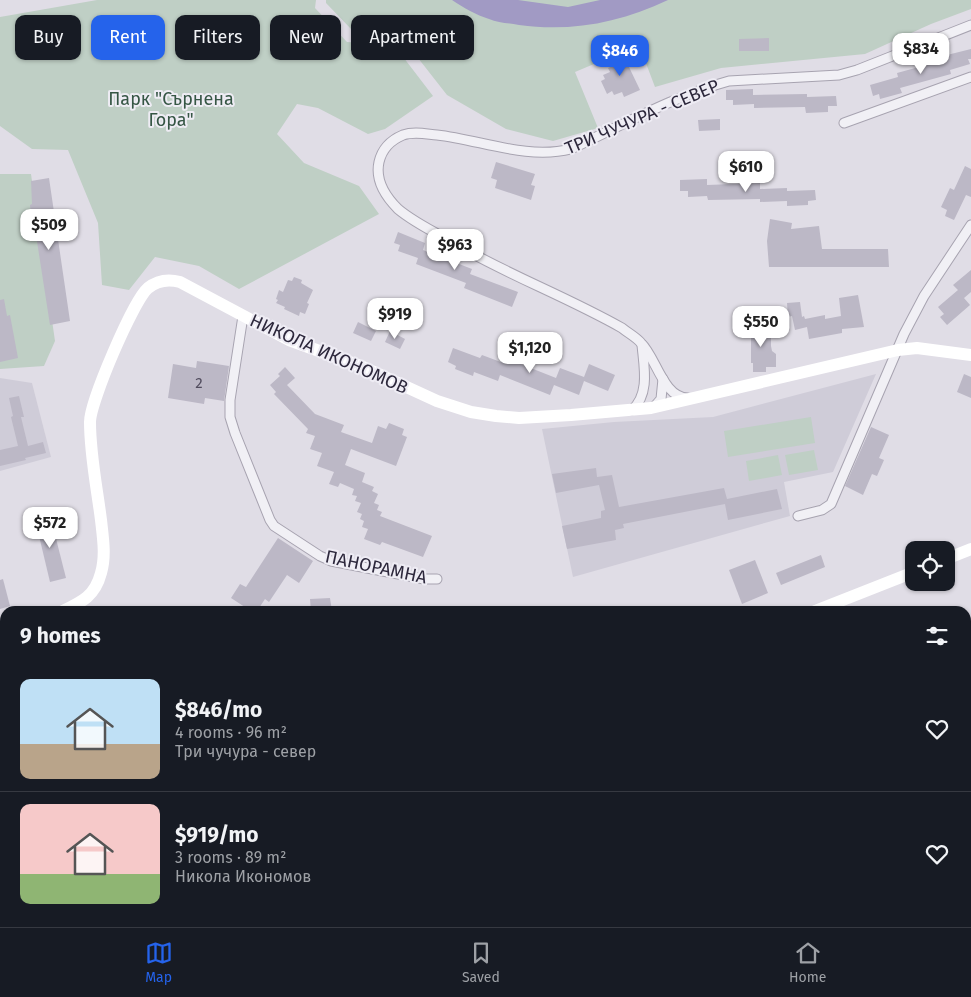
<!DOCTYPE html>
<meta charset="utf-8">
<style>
body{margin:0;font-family:"Fira Sans",sans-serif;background:#20242c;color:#f1f3f6;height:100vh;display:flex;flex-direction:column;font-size:19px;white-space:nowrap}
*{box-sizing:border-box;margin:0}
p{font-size:16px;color:#9ea1a6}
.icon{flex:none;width:28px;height:28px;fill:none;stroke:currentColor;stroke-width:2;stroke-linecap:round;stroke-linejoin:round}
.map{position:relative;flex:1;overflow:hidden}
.side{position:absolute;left:0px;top:606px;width:971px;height:321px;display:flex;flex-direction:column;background:#171b24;border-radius:15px 15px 0 0;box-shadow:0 1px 4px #0004}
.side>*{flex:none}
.banner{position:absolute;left:15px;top:15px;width:500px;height:45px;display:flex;gap:10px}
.controls{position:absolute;left:905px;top:541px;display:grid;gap:10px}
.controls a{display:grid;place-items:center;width:50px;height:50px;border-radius:10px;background:#171b24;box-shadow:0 1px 4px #0004;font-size:25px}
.price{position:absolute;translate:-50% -42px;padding:0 11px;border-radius:10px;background:#fff;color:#222;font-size:16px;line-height:32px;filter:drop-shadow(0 1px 2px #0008)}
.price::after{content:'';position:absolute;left:50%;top:30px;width:15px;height:11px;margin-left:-8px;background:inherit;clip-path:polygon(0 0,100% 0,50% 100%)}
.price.on{background:#2563eb;color:#fff}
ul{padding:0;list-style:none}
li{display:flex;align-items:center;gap:15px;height:125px;padding:0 20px}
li+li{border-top:1px solid #363941}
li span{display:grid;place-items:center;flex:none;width:140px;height:100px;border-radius:10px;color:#555}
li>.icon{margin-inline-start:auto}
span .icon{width:60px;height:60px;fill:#fffc;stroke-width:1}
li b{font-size:21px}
h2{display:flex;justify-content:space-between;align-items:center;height:60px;padding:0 20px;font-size:21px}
.chip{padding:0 18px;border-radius:10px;background:#171b24;box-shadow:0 1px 4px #0004;font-size:18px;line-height:45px}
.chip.on{background:#2563eb;color:#fff}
.menu{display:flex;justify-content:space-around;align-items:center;height:70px;border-top:1px solid #363941;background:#171b24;font-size:14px;color:#9ea1a6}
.menu a{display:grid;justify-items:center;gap:2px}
.menu .on{color:#2563eb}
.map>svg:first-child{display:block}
</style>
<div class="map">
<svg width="971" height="927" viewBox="0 0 971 927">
<rect width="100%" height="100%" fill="#e0dde6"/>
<g fill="#cfccd8">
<path d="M876,374L833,472L784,482L790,516L573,577L542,429L614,422L713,417Z"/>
<path d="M0,378L32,383L51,457L0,471Z"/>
<path d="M40,922H195V927H39Z"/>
<path d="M366,923L490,922L492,927H363Z"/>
<path d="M617,923L619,927H501L498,923Z"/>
</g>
<g fill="#bfcfc5">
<path d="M97,0H316L315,8L347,42L394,45L433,96L385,129L368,134L318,108L297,104L277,134L304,163L359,186L379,214L239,289L199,266L155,257L129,290L102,285L98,223L68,150L32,149L0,126V17Z"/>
<path d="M326,0H971V9L931,24L865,54L721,68L655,87L639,45L575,72L598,128L553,141L506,129L447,95L400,35L351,29L326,3Z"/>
<path d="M0,174H31L55,341L44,366L0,369Z"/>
<path d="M811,417L815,443L728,457L724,431Z"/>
<path d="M814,450L818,470L789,475L785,455Z"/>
<path d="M778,455L782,475L749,481L746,461Z"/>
</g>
<path fill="#a19ac4" d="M452,0H518L568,7L600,0H668C620,23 571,32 519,25C509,23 498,23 489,19C476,15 464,8 452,0Z"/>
<g fill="#bcb8c6">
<path d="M769,38V51H739V39Z"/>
<path d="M971,49V59H968L970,64L950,70L951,74L900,88L902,93L880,99L879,94L873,96L870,85L898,77L897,73L948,59L947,55Z"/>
<path d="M626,53L632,65L629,67L640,90L624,97L622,92L614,95L612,91L607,94L601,81L605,79L603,75L610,72L608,68L613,66L610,60Z"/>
<path d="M753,89V95L807,94V97L836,96L837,106H828V112L806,113L805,107L754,108V104L733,105V100H726V90Z"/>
<path d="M720,119V130L699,131L698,120Z"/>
<path d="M496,162L535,174L531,185L535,186L531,200L495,188L497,180L491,178Z"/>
<path d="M965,166L971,169V197L966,195L954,220L945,216L947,210L941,207L950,188L954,190Z"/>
<path d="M49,178L70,321L50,325L36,235L33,236L30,205L32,204L31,181Z"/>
<path d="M707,179V185L760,183V189L787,188V191L815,190L816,200L808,201V205L787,206V201L760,202V199L708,200L707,196L688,197V191H680V180Z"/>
<path d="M770,219L792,223L791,229L819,226L822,249H888L889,267H769L767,241Z"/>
<path d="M398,232L425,243L423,250L472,269L470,274L518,292L512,307L464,288L466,283L416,264L418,258L398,251L400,245L394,243Z"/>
<path d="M971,270V292L964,298L970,305L947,325L940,317L944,314L938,307L958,290L953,285Z"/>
<path d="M294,277L302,280L301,283L313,290L307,303L309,304L305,314L300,312L299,316L284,309L285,307L276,303L278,300L276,299L279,290L283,292L288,280L292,281Z"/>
<path d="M858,295L864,327L842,329V333L809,339L807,327L795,330L792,316L788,317L787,303L800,302L802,317L804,316L805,319L825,315V319L841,316L839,298Z"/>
<path d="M4,299L7,316L10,315L18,358L0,362V300Z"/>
<path d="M358,322L376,331L371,341L353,333Z"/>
<path d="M749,322H766V331H771V346L772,351L776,354V367H766V372H753V363H751V332H749Z"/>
<path d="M390,331L405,339L400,349L385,342Z"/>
<path d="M453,348L480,358L482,355L506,364L508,359L556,378L560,368L584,377L589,364L615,375L608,391L584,381L579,395L554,385L550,395L500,375L498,381L474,372L473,376L455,369L456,366L448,362Z"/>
<path d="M197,361L229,366L224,401L205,398L204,404L168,398L173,364L196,368Z"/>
<path d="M285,367L295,378L287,385L315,414L344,425L341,432L372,443L378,426L386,429L389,423L404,429L402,435L407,437L396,466L351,449L345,465L365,473L362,482L374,487L372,491L378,494L374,503L379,505L377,510L382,512L380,516L432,536L423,557L382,542L380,545L364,539L368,529L362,527L364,521L360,519L362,514L357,512L361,503L355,501L357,496L352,495L354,489L340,483L338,487L329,484L334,472L317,466L322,453L310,449L315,436L306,433L308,429L274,394L276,392L270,385L280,376L278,374Z"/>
<path d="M964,374L971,377V398L957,392Z"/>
<path d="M19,396L24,417H21L28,446L43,442L46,453L25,458L26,460L0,466V450L18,446L11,417L13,416L9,398Z"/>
<path d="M871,427L889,435L879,458L884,460L877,476L872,474L863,495L845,486Z"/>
<path d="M596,468L597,477L612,475L619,507L724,488L727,499L777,489L782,509L728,520L725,504L623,524L624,528L615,530L616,540L567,549L562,526L601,518V511L605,510L599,485L556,493L552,474Z"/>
<path d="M50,515L66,578L50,582L35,519Z"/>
<path d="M278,538L313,561L299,583L287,575L269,602L265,599L257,611H251L231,598L240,584L246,587Z"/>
<path d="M821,555L825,567L781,585L776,573Z"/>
<path d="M755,560L768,593L742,604L729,570Z"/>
<path d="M3,579L10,606L0,609V580Z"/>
<path d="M330,598L332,611H311L310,599Z"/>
</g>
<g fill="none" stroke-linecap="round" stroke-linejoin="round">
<g stroke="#a7a3b0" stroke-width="11">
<g id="street">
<path d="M844,123L971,77"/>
<path d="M243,316L230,400V417L235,433L270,520L274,526L320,556L331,561L424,579H437"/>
<path d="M688,398C663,398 656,357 641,343C636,337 628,333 622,328C564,295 500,272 443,237C428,229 411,220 398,209C385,196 375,180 379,162C382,149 391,140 403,135C414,131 426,134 437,135C481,140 527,160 571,149C623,125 674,96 729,81L839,75L857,70L971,25"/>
<path d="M654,407L661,399L663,379"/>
<path d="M632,410C650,394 644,367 642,345"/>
<path d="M798,516L822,510L831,504L904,334L924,296L971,225"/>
<path d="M0,813L5,814"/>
<path d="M0,917L5,916"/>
<path d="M966,919L971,916"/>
<path d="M38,922V927"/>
<path d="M752,927V922"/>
<path d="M952,927L960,922"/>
</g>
</g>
<use href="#street" stroke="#f1f0f5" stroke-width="9"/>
<g stroke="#fff" stroke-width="12">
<path d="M946,559L971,549"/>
<path d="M63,611C82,602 95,596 101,573C106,556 103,538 101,520C97,488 90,455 90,422C90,402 133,301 148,288C158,280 169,279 180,282L289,340L363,367L437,401L471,412L496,416L519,418L571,415L651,408L898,350L917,348L971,355"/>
<path d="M815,611L914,572"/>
<path d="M0,639L5,637"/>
<path d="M0,740L5,739"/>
<path d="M279,927L280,922"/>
</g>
</g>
<g text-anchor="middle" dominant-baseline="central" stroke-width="4" stroke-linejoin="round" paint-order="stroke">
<g font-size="15" fill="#514c5e">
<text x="199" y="383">2</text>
</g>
<g font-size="18" fill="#365645" stroke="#eeecf4">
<text x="171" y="99">Парк "Сърнена<tspan x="171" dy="21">Гора"</tspan></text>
</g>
<g font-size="18" fill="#2d283c" stroke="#eeecf4">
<text transform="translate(642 117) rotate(-23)">ТРИ ЧУЧУРА - СЕВЕР</text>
<text transform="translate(329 354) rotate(24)">НИКОЛА ИКОНОМОВ</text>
<text transform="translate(376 567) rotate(12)">ПАНОРАМНА</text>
</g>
</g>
</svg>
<div class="controls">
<a><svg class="icon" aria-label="locate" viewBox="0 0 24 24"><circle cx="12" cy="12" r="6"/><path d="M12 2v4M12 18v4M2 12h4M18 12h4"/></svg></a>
</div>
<b class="price" style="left:921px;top:75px">$834</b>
<b class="price on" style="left:620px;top:77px">$846</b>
<b class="price" style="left:746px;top:193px">$610</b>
<b class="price" style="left:49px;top:251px">$509</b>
<b class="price" style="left:455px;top:271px">$963</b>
<b class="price" style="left:395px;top:340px">$919</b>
<b class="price" style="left:761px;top:348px">$550</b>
<b class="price" style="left:530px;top:374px">$1,120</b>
<b class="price" style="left:50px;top:549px">$572</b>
<div class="banner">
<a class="chip">Buy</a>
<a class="chip on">Rent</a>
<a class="chip">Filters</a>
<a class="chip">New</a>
<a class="chip">Apartment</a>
</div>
<section class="side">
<h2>9 homes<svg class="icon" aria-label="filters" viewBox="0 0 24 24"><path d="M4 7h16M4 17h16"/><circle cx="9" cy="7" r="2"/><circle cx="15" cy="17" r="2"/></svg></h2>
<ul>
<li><span style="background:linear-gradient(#bfe0f5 65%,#b9a48a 0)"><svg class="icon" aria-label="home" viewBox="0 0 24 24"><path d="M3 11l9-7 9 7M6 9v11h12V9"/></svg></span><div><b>$846/mo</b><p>4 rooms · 96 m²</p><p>Три чучура - север</p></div><svg class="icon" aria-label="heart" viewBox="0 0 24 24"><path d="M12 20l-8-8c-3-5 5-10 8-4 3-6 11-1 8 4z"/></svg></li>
<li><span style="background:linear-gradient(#f6c9c9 70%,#8fb573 0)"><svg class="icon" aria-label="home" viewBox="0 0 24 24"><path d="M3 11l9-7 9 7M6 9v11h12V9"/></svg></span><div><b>$919/mo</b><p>3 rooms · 89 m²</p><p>Никола Икономов</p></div><svg class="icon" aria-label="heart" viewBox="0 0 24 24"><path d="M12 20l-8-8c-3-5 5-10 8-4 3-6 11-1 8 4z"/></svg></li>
</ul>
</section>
</div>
<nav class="menu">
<a class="on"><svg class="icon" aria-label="map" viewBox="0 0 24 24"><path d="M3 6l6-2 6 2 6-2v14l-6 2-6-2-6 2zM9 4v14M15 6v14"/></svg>Map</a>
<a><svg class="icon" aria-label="saved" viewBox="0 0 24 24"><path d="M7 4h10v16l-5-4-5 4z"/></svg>Saved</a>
<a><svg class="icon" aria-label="home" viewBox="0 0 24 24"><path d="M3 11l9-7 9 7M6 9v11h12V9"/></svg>Home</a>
</nav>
